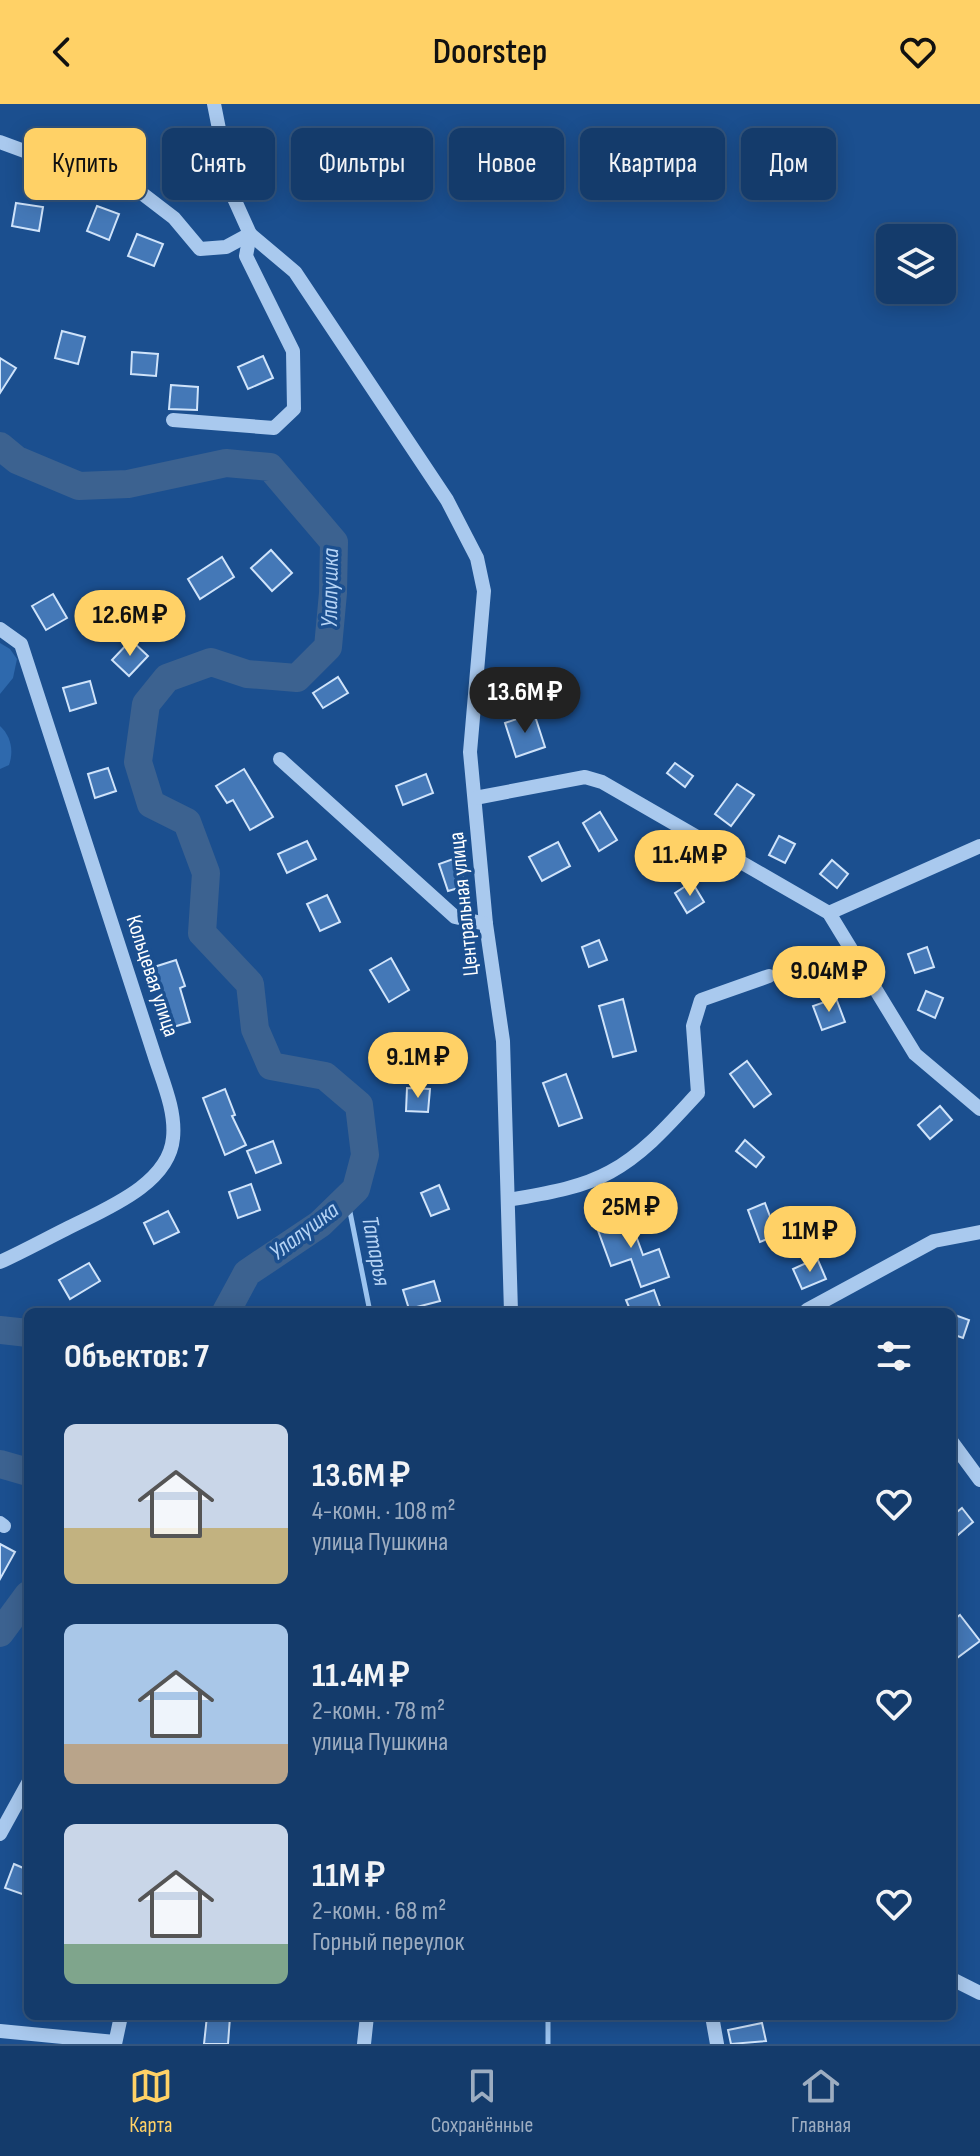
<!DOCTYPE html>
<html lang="ru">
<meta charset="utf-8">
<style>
body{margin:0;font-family:"Sofia Sans Condensed",sans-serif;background:#214673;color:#f1f3f6;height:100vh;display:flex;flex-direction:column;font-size:30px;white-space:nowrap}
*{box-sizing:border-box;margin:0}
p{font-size:26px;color:#9dadc1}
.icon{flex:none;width:44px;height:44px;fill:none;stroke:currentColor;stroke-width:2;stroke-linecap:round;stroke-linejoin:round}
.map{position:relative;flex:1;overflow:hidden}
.panel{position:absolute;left:24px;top:1204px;width:932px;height:712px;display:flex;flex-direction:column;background:#143b6b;border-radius:12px;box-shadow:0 4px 20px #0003,0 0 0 2px #33557e}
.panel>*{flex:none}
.top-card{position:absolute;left:24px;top:24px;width:932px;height:72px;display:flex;gap:16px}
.tools{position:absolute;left:876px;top:120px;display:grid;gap:16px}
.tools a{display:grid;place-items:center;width:80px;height:80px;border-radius:12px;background:#143b6b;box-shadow:0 4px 20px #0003,0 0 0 2px #33557e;font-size:40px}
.price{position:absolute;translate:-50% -68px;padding:0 18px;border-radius:28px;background:#ffd166;color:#111;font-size:26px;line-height:52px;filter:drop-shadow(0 2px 4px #0008)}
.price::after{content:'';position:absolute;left:50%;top:48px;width:24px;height:18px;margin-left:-12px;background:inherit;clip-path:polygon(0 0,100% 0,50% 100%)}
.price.on{background:#222;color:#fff}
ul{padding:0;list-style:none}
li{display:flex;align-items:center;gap:24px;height:200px;padding:0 40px}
li span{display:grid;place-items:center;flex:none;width:224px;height:160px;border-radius:12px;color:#555}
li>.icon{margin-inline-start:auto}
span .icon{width:96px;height:96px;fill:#fffc;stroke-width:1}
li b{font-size:34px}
h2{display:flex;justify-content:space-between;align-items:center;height:96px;padding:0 40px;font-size:34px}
.pill{padding:0 28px;border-radius:12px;background:#143b6b;box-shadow:0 4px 20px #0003,0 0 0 2px #33557e;font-size:28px;line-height:72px}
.pill.on{background:#ffd166;color:#111}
header{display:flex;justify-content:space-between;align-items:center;height:104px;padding:0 40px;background:#ffd166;color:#111;font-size:36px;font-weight:600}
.tabs{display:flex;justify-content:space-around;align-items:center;height:112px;border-top:2px solid #33557e;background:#143b6b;font-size:22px;color:#9dadc1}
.tabs a{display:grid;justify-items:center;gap:4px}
.tabs .on{color:#ffd166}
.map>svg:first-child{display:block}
</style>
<header><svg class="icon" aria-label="back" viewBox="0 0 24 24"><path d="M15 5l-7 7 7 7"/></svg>Doorstep<svg class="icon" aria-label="heart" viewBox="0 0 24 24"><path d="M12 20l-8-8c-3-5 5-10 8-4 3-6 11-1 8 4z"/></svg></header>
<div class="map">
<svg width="980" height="1940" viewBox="0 0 980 1940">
<rect width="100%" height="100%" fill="#1b4f8f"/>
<g fill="#2e69ad">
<path d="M0,539L10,545L17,555L13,574L0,590Z"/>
<path d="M0,622C11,632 14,647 9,661L0,665Z"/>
</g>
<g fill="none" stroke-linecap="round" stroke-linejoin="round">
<g stroke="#9cc4f0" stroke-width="5">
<path d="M347,1093L370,1208"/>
<path d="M548,1940V1912"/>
</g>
<g stroke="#3c6290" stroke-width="28">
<path d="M0,342L17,356L79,382L128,380L226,359L270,363L334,438L333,489L328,543L297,574L247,570L211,558L167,574L146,600L138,658L151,700L187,718L206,769L202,829L250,880L255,925L271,962L325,972L359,1001L365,1051L356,1085L320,1120L247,1169L226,1208"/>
<path d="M0,1226L28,1229"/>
<path d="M0,1360L28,1368"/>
<path d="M0,1529L28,1491"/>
</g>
</g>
<g fill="#4478b7" stroke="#cfe3fa" stroke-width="2">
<path d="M16,99L43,103L39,127L12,122Z"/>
<path d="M97,102L119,110L109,136L87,127Z"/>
<path d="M137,130L163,140L154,162L128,152Z"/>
<path d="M62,227L85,233L78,260L55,254Z"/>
<path d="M132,248L158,250L156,272L131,270Z"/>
<path d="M263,252L273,274L248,285L238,263Z"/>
<path d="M0,254L16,264L0,289Z"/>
<path d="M171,281L198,283L197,306L169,305Z"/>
<path d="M271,446L292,469L272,487L251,464Z"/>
<path d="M222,453L234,473L200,495L188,475Z"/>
<path d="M53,490L67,514L46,526L32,502Z"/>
<path d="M166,496L183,513L163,532L147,515Z"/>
<path d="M131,536L148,552L129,572L112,556Z"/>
<path d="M338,573L348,589L323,604L313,589Z"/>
<path d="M90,577L96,599L70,607L63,584Z"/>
<path d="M534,609L545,643L516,653L505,619Z"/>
<path d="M675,659L693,672L685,683L667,669Z"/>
<path d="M108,664L116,687L95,694L88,670Z"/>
<path d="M244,665L273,713L250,726L233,696L227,699L216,682Z"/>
<path d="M426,670L433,689L403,701L396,682Z"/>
<path d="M737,680L754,691L731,722L715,710Z"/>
<path d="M600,708L617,736L599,747L583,719Z"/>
<path d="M779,732L795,740L785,759L769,751Z"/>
<path d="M307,737L316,755L287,769L278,750Z"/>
<path d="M558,738L570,762L542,777L529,753Z"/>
<path d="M456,754L466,782L448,787L439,760Z"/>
<path d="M832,756L848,770L837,784L820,770Z"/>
<path d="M692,778L704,798L687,809L675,789Z"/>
<path d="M327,791L340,818L320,827L307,800Z"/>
<path d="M599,836L607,856L589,863L582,843Z"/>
<path d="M927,843L934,863L915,869L908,850Z"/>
<path d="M391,854L409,886L389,898L370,866Z"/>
<path d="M176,856L185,882L180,884L190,918L170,924L154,863Z"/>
<path d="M926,887L943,894L935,914L918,906Z"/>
<path d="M836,894L845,918L822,926L813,902Z"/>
<path d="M623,895L636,947L613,953L599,902Z"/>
<path d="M747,957L771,990L754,1003L730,970Z"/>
<path d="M566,970L582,1014L559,1022L543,979Z"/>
<path d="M407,984L430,985L428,1008L406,1007Z"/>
<path d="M225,985L235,1011L232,1012L246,1041L225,1051L203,994Z"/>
<path d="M940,1002L952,1016L930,1035L918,1021Z"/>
<path d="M745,1036L764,1053L756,1063L736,1047Z"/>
<path d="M273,1037L281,1059L256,1069L247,1047Z"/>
<path d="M251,1080L260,1106L238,1114L229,1088Z"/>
<path d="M439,1081L449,1105L431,1112L421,1089Z"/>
<path d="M765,1099L777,1131L760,1138L748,1106Z"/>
<path d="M168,1107L179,1128L154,1140L144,1119Z"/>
<path d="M628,1110L643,1151L659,1145L669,1173L641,1183L631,1155L611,1162L596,1121Z"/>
<path d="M817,1154L826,1175L802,1185L793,1165Z"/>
<path d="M89,1159L100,1177L70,1195L59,1176Z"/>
<path d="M434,1177L440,1197L409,1205L403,1186Z"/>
<path d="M654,1186L662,1208H631L626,1196Z"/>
<path d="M952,1210L969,1216L963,1234L952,1230Z"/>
<path d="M962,1404L973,1418L952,1436V1412Z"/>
<path d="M0,1440L15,1448L0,1475Z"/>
<path d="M960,1511L980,1537L957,1554L952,1546V1517Z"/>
<path d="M14,1760L28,1766V1783L25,1791L5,1784Z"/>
<path d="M207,1912L230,1913L228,1940H204Z"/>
<path d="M762,1919L766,1937L731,1940L728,1926Z"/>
</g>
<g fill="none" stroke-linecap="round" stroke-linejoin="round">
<g stroke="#a9c9ee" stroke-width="14">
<path d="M214,0L232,90L250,130L295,168L447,396L477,454L484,487L470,648L486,820L503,937L511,1208"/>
<path d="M0,38L144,91L174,114L200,145L226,143L250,130"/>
<path d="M173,316L274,324L294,305L293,247L246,152L250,130"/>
<path d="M0,525L21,540L154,950C162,976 176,1006 173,1034C169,1081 103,1106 66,1125C44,1136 22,1148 0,1158"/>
<path d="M280,655L455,813L486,820"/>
<path d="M475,694L585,673L602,678L829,809L915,950L980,1005"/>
<path d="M829,809L980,742"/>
<path d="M508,1096C542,1090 579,1085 610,1068C645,1049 671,1018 698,989L693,922L701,896L769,872"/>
<path d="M807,1206L934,1137L980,1128"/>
<path d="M952,1338L980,1376"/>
<path d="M0,1419L4,1422"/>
<path d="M0,1730L28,1679"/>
<path d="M952,1875L980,1889"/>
<path d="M712,1912L717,1940"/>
<path d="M0,1927L115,1938"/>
<path d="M115,1940L121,1912"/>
<path d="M364,1940L367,1912"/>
</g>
</g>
<g text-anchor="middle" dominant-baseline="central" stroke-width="7" stroke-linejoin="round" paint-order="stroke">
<g font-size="22" fill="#fff" stroke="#1b4f8f">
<text transform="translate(464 800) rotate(-96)">Центральная улица</text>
<text transform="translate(152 872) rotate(72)">Кольцевая улица</text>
</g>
<g font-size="24" font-style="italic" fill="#b5d3f5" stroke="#1b4f8f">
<text transform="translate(330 484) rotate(-89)">Улалушка</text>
<text transform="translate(304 1127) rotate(-37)">Улалушка</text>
<text transform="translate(376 1147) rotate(79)">Татарья</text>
</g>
</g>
</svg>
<div class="tools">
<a><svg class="icon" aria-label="layers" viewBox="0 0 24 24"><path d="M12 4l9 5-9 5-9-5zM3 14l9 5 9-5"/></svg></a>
</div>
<b class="price" style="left:130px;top:554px">12.6M ₽</b>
<b class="price on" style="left:525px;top:631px">13.6M ₽</b>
<b class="price" style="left:690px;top:794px">11.4M ₽</b>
<b class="price" style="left:829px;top:910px">9.04M ₽</b>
<b class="price" style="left:418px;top:996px">9.1M ₽</b>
<b class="price" style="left:631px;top:1146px">25M ₽</b>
<b class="price" style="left:810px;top:1170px">11M ₽</b>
<div class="top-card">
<a class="pill on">Купить</a>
<a class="pill">Снять</a>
<a class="pill">Фильтры</a>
<a class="pill">Новое</a>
<a class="pill">Квартира</a>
<a class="pill">Дом</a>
</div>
<section class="panel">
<h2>Объектов: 7<svg class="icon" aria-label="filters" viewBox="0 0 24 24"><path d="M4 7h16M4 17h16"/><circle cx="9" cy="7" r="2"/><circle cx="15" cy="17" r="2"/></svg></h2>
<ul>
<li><span style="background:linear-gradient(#c9d6e8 65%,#c2b280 0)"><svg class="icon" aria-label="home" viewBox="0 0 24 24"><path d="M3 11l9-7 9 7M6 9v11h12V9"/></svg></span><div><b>13.6M ₽</b><p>4-комн. · 108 m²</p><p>улица Пушкина</p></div><svg class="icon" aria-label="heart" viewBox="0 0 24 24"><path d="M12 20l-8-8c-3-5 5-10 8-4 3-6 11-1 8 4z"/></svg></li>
<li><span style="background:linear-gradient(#a9c7e8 75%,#b9a48a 0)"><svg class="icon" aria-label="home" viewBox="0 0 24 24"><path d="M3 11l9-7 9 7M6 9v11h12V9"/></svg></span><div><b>11.4M ₽</b><p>2-комн. · 78 m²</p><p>улица Пушкина</p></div><svg class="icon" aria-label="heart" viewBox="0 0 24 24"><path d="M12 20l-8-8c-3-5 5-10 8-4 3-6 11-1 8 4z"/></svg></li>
<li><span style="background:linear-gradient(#c9d6e8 75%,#7fa58c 0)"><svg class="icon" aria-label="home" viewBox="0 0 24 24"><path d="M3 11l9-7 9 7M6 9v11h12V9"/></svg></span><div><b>11M ₽</b><p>2-комн. · 68 m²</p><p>Горный переулок</p></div><svg class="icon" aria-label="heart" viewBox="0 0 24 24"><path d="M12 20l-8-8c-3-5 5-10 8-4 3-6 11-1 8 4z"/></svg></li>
</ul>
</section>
</div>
<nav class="tabs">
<a class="on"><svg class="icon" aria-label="map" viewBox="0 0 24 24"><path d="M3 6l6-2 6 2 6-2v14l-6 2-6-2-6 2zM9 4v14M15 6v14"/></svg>Карта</a>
<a><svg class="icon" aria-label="saved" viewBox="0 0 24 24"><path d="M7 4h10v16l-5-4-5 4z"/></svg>Сохранённые</a>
<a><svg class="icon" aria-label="home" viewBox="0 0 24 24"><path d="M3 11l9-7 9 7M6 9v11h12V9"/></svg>Главная</a>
</nav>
